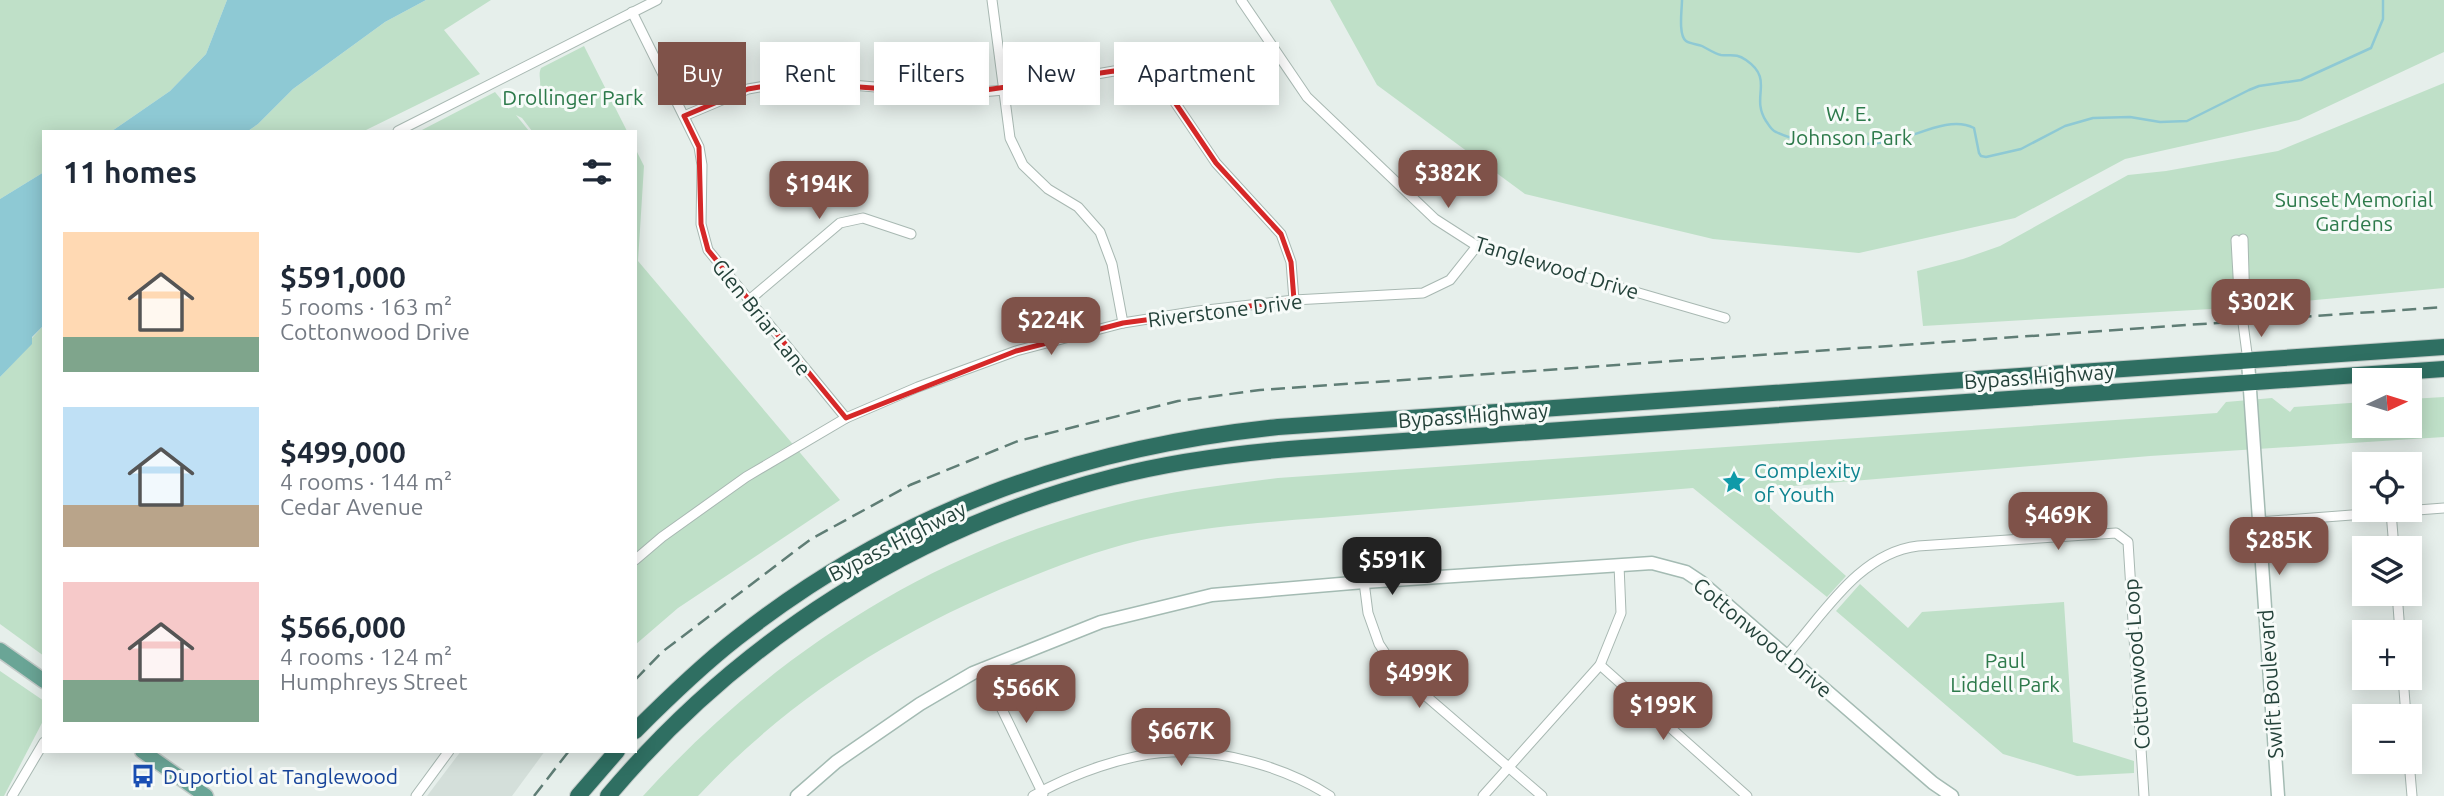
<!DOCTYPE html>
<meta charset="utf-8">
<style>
body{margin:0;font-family:Ubuntu,sans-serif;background:#f2f2f3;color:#1f2937;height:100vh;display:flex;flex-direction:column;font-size:26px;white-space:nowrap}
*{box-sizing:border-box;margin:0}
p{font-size:23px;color:#747a83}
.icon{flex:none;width:38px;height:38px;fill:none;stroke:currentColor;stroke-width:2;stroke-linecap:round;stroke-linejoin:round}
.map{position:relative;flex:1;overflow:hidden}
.details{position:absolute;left:42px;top:130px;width:595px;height:623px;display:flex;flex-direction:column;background:#fff;border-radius:0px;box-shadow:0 4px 18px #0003}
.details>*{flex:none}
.top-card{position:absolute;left:658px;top:42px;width:665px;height:63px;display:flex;gap:14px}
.needle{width:46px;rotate:86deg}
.buttons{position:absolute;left:2352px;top:368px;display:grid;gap:14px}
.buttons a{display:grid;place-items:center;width:70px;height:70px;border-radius:0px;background:#fff;box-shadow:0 4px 18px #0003;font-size:35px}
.price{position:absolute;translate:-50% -60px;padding:0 16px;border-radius:14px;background:#7f5249;color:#fff;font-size:23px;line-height:46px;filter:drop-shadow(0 2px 4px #0008)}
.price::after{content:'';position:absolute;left:50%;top:42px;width:21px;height:16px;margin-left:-10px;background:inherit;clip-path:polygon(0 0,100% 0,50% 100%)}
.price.active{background:#222;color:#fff}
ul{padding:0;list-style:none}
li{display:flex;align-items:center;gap:21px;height:175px;padding:0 21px}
li span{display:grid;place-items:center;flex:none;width:196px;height:140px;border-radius:0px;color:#555}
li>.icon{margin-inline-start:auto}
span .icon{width:84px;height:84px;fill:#fffc;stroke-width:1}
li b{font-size:30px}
h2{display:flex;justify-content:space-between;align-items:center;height:84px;padding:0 21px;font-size:30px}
.chip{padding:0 24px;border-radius:0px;background:#fff;box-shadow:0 4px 18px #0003;font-size:24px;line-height:63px}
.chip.active{background:#7f5249;color:#fff}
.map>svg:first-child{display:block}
</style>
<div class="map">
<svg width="2444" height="796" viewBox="0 0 2444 796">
<rect width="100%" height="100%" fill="#e6efeb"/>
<path fill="#d4dfda" d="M461,751H545L512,796H427Z"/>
<g fill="#bfe0c8">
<path d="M0,0H227L206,54L170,91L112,131H44V172L0,199Z"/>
<path d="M426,0H491L444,30L480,74L364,131H248L258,124L293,89L385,22Z"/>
<path d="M1330,0H2444V52L2299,120L2125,159L2015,218L1859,253L1713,239L1525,194L1377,85Z"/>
<path d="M584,46L627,131H532L522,118L516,115L529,131H420L495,92L509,109L511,101C523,105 538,101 540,86C541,79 538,75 541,68Z"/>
<path d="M2444,83V288L2228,308L1923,326L1917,271L1963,259L2000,246L2128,175L2166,171L2278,151Z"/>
<path d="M635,148L644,166L638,261L840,500L678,608L635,645Z"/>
<path d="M44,325V656L0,624V377L31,344L32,338Z"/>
<path d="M2444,397V437L2150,456L1769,488L1770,508L1846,576L1827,597L1693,488C1585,497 1478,505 1370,514C1299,520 1227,523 1156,537C1114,545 1073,560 1033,576C906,626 792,695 698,796H643C771,655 930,552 1116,505C1169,491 1224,485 1278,478L2217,413L2226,402L2272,398L2290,412L2294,407L2364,402V425H2410V399Z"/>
<path d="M1860,584L1908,628L1922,612L2064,602L2073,742L2134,761V773L2077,776L2003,754L1836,611Z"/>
<path d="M0,671L44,701V719L4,796H0Z"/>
</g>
<g fill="#8ec9d4">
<path d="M227,0H426L385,22L293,89L258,124L248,131H112L170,91L206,54Z"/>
<path d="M44,172V325L32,337V344L0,377V199Z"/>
</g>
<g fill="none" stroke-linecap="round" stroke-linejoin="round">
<path stroke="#8ec9d4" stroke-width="2.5" d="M1682,0C1682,9 1678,35 1686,41C1690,44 1698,44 1702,46C1708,49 1715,54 1721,55C1732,56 1736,53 1746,60C1775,80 1750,96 1766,121C1769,125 1771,130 1776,132C1806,147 1864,147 1897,140C1920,134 1951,116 1974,128L1979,153L1981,156L1986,157L2021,149L2065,126L2093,118L2130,117L2160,122L2187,121L2249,90L2259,86L2301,80L2371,48L2383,19V0"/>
<g stroke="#a8b8b2" stroke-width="11">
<g id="street">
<path d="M992,0L1010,138L1023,165L1048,189L1078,207L1100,232L1112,264L1123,323"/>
<path d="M1241,0L1307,97L1435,219L1477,246L1725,318"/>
<path d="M632,12L699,147L702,165L701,224L708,250L846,418"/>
<path d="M684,116L748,89L788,82H816L958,94L1004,90L1114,71L1144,76L1172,98L1216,163L1281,234L1291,262L1294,300"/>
<path d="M398,131L657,0"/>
<path d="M2243,239L2245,309"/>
<path d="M2236,240L2239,293L2248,361"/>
<path d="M748,301L840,223L863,218L911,234"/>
<path d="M2391,512L2394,548"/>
<path d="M2259,522L2444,508"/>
<path d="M635,560L662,537L746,477L846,418L918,387L1016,351L1123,323L1198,311L1294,300L1423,293L1450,280L1477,246"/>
<path d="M1364,582L1368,613L1379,644L1397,671L1542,796"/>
<path d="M2397,593L2400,632"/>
<path d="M1787,655C1824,614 1859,553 1918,546L2116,533L2128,542L2144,796"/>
<path d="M1600,665L1747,796"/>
<path d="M982,668L1043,794"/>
<path d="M2403,677L2406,716"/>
<path d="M2409,761L2412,796"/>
<path d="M12,796L44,742"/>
<path d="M416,796L449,751"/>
<path d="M1033,796C1072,774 1126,754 1171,752C1223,750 1286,767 1330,796"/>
<path d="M1483,796L1600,665L1621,613L1619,565"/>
</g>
</g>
<g stroke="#a4bbb3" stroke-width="15">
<g id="secondary">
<path d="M2248,361L2278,796"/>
<path d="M797,796L836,762L920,704L973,673L1101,622L1212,595L1364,582L1652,563L1686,572L1701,582L1933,783L1952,796"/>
</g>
</g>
<g stroke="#c2cac8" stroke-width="17">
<g id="primary">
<path d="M0,650L44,681"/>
<path d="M142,751L206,796"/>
</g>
</g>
<g stroke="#c2cac8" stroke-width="18">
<g id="highway">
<path d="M635,731C668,698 701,666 737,638C898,511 1076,448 1278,427L2444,347"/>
<path d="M578,796L617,751"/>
<path d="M608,796C739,640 916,527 1113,477C1175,461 1238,453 1302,448L2444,369"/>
</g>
</g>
<use href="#street" stroke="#fff" stroke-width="9"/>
<use href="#secondary" stroke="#fff" stroke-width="12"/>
<use href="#primary" stroke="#6aa596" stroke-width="14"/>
<use href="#highway" stroke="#2f6f62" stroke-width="16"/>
<g stroke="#5f7d75" stroke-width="2.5" stroke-dasharray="14 7" stroke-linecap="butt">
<path d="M635,680L662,652L811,539L910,485L1018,441L1178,401L1260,390L2444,307"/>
<path d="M534,796L569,751"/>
</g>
</g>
<path fill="none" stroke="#d62828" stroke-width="5" stroke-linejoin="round" d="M1114,71L1144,76L1172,98L1216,163L1281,234L1291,262L1294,300L1123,323L1016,351L846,418L708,250L701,224L699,147L684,116L748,89L788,82L958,94Z"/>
<defs>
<g id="sight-bare" transform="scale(1.89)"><path d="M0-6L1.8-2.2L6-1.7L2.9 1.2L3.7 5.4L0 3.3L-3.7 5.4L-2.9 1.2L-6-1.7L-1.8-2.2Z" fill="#0f9aa8" stroke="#f7fbf9" stroke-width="2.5" paint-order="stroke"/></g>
<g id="bus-bare" transform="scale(1.89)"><path d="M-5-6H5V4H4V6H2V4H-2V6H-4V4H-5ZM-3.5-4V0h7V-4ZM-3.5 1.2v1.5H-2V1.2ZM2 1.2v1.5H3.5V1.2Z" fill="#1a4fb4" stroke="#f7fbf9" stroke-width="2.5" paint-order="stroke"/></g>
</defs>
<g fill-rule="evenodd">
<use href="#sight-bare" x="1734" y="482"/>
<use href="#bus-bare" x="143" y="776"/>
</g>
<g text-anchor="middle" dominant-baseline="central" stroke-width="6" stroke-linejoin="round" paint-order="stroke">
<g font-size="21" fill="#2d7a4b" stroke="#f7fbf9">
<text x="573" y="97">Drollinger Park</text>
<text x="1849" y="113">W. E.<tspan x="1849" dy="24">Johnson Park</tspan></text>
<text x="2354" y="199">Sunset Memorial<tspan x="2354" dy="24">Gardens</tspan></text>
<text x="2005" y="660">Paul<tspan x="2005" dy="24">Liddell Park</tspan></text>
</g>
<g font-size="21" fill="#24423a" stroke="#f7fbf9">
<text transform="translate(1557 267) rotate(17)">Tanglewood Drive</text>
<text transform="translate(1225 310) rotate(-7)">Riverstone Drive</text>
<text transform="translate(762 317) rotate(51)">Glen Briar Lane</text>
<text transform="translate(2039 376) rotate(-4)">Bypass Highway</text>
<text transform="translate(1473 415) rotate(-4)">Bypass Highway</text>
<text transform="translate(897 541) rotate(-27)">Bypass Highway</text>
<text transform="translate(1763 637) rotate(40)">Cottonwood Drive</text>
<text transform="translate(2136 664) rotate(-94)">Cottonwood Loop</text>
<text transform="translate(2270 684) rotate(-94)">Swift Boulevard</text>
</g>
<g font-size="21" fill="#0d838f" stroke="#f7fbf9" text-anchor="start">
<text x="1754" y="470">Complexity<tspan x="1754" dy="24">of Youth</tspan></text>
</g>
<g font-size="21" fill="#164399" stroke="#f7fbf9" text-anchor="start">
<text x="163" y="776">Duportiol at Tanglewood</text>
</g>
</g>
</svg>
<div class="buttons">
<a><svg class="needle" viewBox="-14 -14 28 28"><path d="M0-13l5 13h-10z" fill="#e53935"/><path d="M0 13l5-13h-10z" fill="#747a83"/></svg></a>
<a><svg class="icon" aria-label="locate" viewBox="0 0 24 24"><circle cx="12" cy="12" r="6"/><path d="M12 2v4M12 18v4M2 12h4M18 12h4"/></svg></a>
<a><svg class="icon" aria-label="layers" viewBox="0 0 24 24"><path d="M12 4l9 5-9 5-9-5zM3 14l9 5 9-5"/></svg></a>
<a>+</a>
<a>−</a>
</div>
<b class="price" style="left:1448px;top:210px">$382K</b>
<b class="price" style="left:819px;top:221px">$194K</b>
<b class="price" style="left:2261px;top:339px">$302K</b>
<b class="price" style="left:1051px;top:357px">$224K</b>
<b class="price" style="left:2058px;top:552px">$469K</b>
<b class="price" style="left:2279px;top:577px">$285K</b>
<b class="price active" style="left:1392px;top:597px">$591K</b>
<b class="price" style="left:1419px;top:710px">$499K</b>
<b class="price" style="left:1026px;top:725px">$566K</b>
<b class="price" style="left:1663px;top:742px">$199K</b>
<b class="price" style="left:1181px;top:768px">$667K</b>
<div class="top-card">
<a class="chip active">Buy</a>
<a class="chip">Rent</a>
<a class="chip">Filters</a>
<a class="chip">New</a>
<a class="chip">Apartment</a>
</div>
<section class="details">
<h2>11 homes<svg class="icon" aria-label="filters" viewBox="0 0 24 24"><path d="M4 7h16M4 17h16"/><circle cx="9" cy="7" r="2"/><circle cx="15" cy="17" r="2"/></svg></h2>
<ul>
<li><span style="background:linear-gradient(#ffd9b3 75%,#7fa58c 0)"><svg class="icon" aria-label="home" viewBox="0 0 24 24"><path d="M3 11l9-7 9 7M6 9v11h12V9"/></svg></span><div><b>$591,000</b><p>5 rooms · 163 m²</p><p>Cottonwood Drive</p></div></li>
<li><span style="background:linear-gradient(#bfe0f5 70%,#b9a48a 0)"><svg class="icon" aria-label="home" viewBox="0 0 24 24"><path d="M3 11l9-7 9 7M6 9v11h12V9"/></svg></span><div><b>$499,000</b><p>4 rooms · 144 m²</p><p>Cedar Avenue</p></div></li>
<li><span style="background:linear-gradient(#f6c9c9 70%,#7fa58c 0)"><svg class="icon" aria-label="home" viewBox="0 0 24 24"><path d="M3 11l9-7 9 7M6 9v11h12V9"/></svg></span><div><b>$566,000</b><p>4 rooms · 124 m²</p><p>Humphreys Street</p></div></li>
</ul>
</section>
</div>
